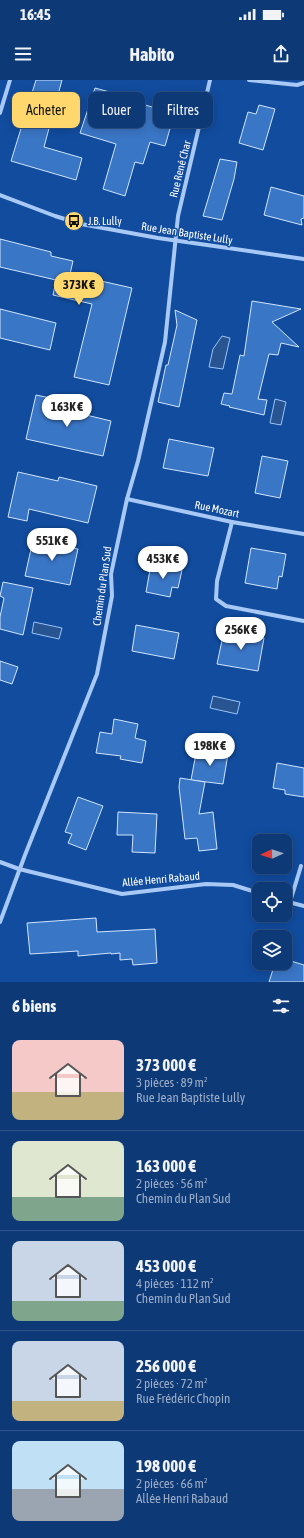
<!DOCTYPE html>
<html lang="fr">
<meta charset="utf-8">
<style>
body{margin:0;font-family:"Asap Condensed",sans-serif;background:#16407c;color:#f1f3f6;height:100vh;display:flex;flex-direction:column;font-size:15px;white-space:nowrap}
*{box-sizing:border-box;margin:0}
p{font-size:13px;color:#9aacc6}
.icon{flex:none;width:22px;height:22px;fill:none;stroke:currentColor;stroke-width:2;stroke-linecap:round;stroke-linejoin:round}
.map{position:relative;height:902px;overflow:hidden}
.side{display:flex;flex-direction:column;background:#0d3977;flex:1}
.side>*{flex:none}
.banner{position:absolute;left:12px;top:12px;width:280px;height:36px;display:flex;gap:8px}
.needle{width:26px;rotate:267deg}
.controls{position:absolute;left:252px;top:754px;display:grid;gap:8px}
.controls a{display:grid;place-items:center;width:40px;height:40px;border-radius:8px;background:#0d3977;box-shadow:0 2px 10px #0003,0 0 0 1px #2d5389;font-size:20px}
.price{position:absolute;translate:-50% -34px;padding:0 9px;border-radius:14px;background:#fff;color:#222;font-size:13px;line-height:26px;filter:drop-shadow(0 1px 2px #0008)}
.price::after{content:'';position:absolute;left:50%;top:24px;width:12px;height:9px;margin-left:-6px;background:inherit;clip-path:polygon(0 0,100% 0,50% 100%)}
.price.current{background:#ffd76c;color:#111}
ul{padding:0;list-style:none}
li{display:flex;align-items:center;gap:12px;height:100px;padding:0 12px}
li+li{border-top:1px solid #2d5389}
li span{display:grid;place-items:center;flex:none;width:112px;height:80px;border-radius:8px;color:#555}
li>.icon{margin-inline-start:auto}
span .icon{width:48px;height:48px;fill:#fffc;stroke-width:1}
li b{font-size:17px}
h2{display:flex;justify-content:space-between;align-items:center;height:48px;padding:0 12px;font-size:17px}
.chip{padding:0 14px;border-radius:8px;background:#0d3977;box-shadow:0 2px 10px #0003,0 0 0 1px #2d5389;font-size:14px;line-height:36px}
.chip.current{background:#ffd76c;color:#111}
.status{display:flex;justify-content:space-between;align-items:center;height:28px;padding:0 20px;background:#0d3977;direction:ltr}
.status svg{height:11px;fill:currentColor}
header{display:flex;justify-content:space-between;align-items:center;height:52px;padding:0 12px;background:#0d3977;font-size:18px;font-weight:700}
.map>svg:first-child{display:block}
</style>
<div class="status"><b>16:45</b><svg viewBox="0 0 49 12"><path d="M0 12V9h3v3zM5 12V6h3v6zM10 12V3h3v9zM15 12V0h3v12zM26 1h20v11H26zM47 4h2v5h-2z"/></svg></div>
<header><svg class="icon" aria-label="menu" viewBox="0 0 24 24"><path d="M4 6h16M4 12h16M4 18h16"/></svg>Habito<svg class="icon" aria-label="share" viewBox="0 0 24 24"><path d="M12 15V3M7 8l5-5 5 5M5 13v7h14v-7"/></svg></header>
<div class="map">
<svg width="304" height="902" viewBox="0 0 304 902">
<rect width="100%" height="100%" fill="#114c9f"/>
<g fill="#295492" stroke="#9ac4f8">
<path d="M222,256L230,258L223,289L209,287L213,269Z"/>
<path d="M275,319L286,322L281,345L270,343Z"/>
<path d="M34,542L62,548L59,559L32,553Z"/>
<path d="M213,616L240,622L237,634L210,628Z"/>
</g>
<g fill="#3a76c6" stroke="#d1e5fe">
<path d="M36,0H62L44,67L82,78L76,100L11,81Z"/>
<path d="M95,8L128,17L125,19L159,29L156,40L171,45L165,66L150,62L143,84L135,82L125,116L103,109L116,64L80,53Z"/>
<path d="M259,25L275,29L263,70L239,63L248,32L256,34Z"/>
<path d="M220,79L237,82L234,99L222,140L203,136Z"/>
<path d="M271,107L304,116V138L301,139L302,145L264,135Z"/>
<path d="M0,159L51,172V176L73,181L70,194L132,208L109,305L74,297L92,224L53,215L56,200L0,187Z"/>
<path d="M252,221L301,229L272,242L299,267L281,263L278,275L269,274L258,319L267,320L264,335L229,327L230,326L221,324L224,313L232,314L240,275L244,276Z"/>
<path d="M0,229L56,243L50,270L0,258Z"/>
<path d="M175,230L197,240L179,327L158,322L166,285H168L177,245Z"/>
<path d="M36,315L55,319L53,327L111,341L103,376L26,359Z"/>
<path d="M169,359L214,368L208,396L163,388Z"/>
<path d="M262,376L288,381L280,418L255,413Z"/>
<path d="M18,392L58,401L59,397L97,406L88,443L29,429L27,441L8,437Z"/>
<path d="M33,460L78,469L70,505L25,496Z"/>
<path d="M251,468L286,474L282,497L279,496L277,509L245,503Z"/>
<path d="M151,484L182,490L178,508L172,507L170,517L146,512Z"/>
<path d="M3,502L33,508L23,555L0,549V537L4,518L0,516Z"/>
<path d="M136,545L179,553L174,579L132,571Z"/>
<path d="M224,551L264,558L258,591L217,584Z"/>
<path d="M0,581L18,587L12,604L0,600Z"/>
<path d="M114,639L138,644L135,658L146,661L142,683L120,679L121,676L96,673L100,652L112,654Z"/>
<path d="M197,668L228,674L223,704L191,700Z"/>
<path d="M277,683L304,688V717L285,714V710L273,708Z"/>
<path d="M180,698L205,702L199,734L213,732L217,769L199,771L197,758L185,759L179,707Z"/>
<path d="M78,717L103,726L86,770L68,763L72,754L65,752Z"/>
<path d="M118,732L157,734L155,773L132,772L133,755H117Z"/>
<path d="M96,838L97,852L155,849L157,883L133,885L132,879L120,880V873L111,874V873L78,876V871L30,874L27,843Z"/>
<path d="M291,881L304,885V902H269L275,883H291Z"/>
</g>
<g fill="none" stroke-linecap="round" stroke-linejoin="round">
<g stroke="#a8c9f5" stroke-width="4">
<path d="M249,0L297,5L304,3"/>
<path d="M0,33L10,0"/>
<path d="M0,115L55,136L81,144L158,158L304,179"/>
<path d="M127,419L232,442L304,454"/>
<path d="M232,442L217,501L216,519L226,526L304,541"/>
<path d="M0,782L19,789L122,814L206,804L233,805L259,813"/>
<path d="M285,821L304,826"/>
<path d="M290,822L301,786"/>
<path d="M0,842L25,775L97,594L112,516L111,494L127,419L138,381L165,262L178,136L210,0"/>
</g>
</g>
<defs>
<g id="bus-disc" transform="scale(1)"><circle r="9.5" fill="#ffd76c" stroke="#114c9f"/><path d="M-5-6H5V4H4V6H2V4H-2V6H-4V4H-5ZM-3.5-4V0h7V-4ZM-3.5 1.2v1.5H-2V1.2ZM2 1.2v1.5H3.5V1.2Z" fill="#111"/></g>
</defs>
<g fill-rule="evenodd">
<use href="#bus-disc" x="74" y="141"/>
</g>
<g text-anchor="middle" dominant-baseline="central" stroke-width="3" stroke-linejoin="round" paint-order="stroke">
<g font-size="11" fill="#fff" stroke="#114c9f">
<text transform="translate(180 89) rotate(-76)">Rue René Char</text>
<text transform="translate(187 153) rotate(9)">Rue Jean Baptiste Lully</text>
<text transform="translate(217 429) rotate(12)">Rue Mozart</text>
<text transform="translate(102 506) rotate(-82)">Chemin du Plan Sud</text>
<text transform="translate(161 799) rotate(-5)">Allée Henri Rabaud</text>
</g>
<g font-size="11" fill="#fff" stroke="#114c9f" text-anchor="start">
<text x="88" y="141">J.B. Lully</text>
</g>
</g>
</svg>
<div class="controls">
<a><svg class="needle" viewBox="-14 -14 28 28"><path d="M0-13l5 13h-10z" fill="#e53935"/><path d="M0 13l5-13h-10z" fill="#9aacc6"/></svg></a>
<a><svg class="icon" aria-label="locate" viewBox="0 0 24 24"><circle cx="12" cy="12" r="6"/><path d="M12 2v4M12 18v4M2 12h4M18 12h4"/></svg></a>
<a><svg class="icon" aria-label="layers" viewBox="0 0 24 24"><path d="M12 4l9 5-9 5-9-5zM3 14l9 5 9-5"/></svg></a>
</div>
<b class="price current" style="left:79px;top:226px">373K €</b>
<b class="price" style="left:67px;top:348px">163K €</b>
<b class="price" style="left:52px;top:482px">551K €</b>
<b class="price" style="left:163px;top:500px">453K €</b>
<b class="price" style="left:241px;top:571px">256K €</b>
<b class="price" style="left:210px;top:687px">198K €</b>
<div class="banner">
<a class="chip current">Acheter</a>
<a class="chip">Louer</a>
<a class="chip">Filtres</a>
</div>
</div>
<section class="side">
<h2>6 biens<svg class="icon" aria-label="filters" viewBox="0 0 24 24"><path d="M4 7h16M4 17h16"/><circle cx="9" cy="7" r="2"/><circle cx="15" cy="17" r="2"/></svg></h2>
<ul>
<li><span style="background:linear-gradient(#f6c9c9 65%,#c2b280 0)"><svg class="icon" aria-label="home" viewBox="0 0 24 24"><path d="M3 11l9-7 9 7M6 9v11h12V9"/></svg></span><div><b>373 000 €</b><p>3 pièces · 89 m²</p><p>Rue Jean Baptiste Lully</p></div></li>
<li><span style="background:linear-gradient(#dfe7d0 70%,#7fa58c 0)"><svg class="icon" aria-label="home" viewBox="0 0 24 24"><path d="M3 11l9-7 9 7M6 9v11h12V9"/></svg></span><div><b>163 000 €</b><p>2 pièces · 56 m²</p><p>Chemin du Plan Sud</p></div></li>
<li><span style="background:linear-gradient(#c9d6e8 75%,#7fa58c 0)"><svg class="icon" aria-label="home" viewBox="0 0 24 24"><path d="M3 11l9-7 9 7M6 9v11h12V9"/></svg></span><div><b>453 000 €</b><p>4 pièces · 112 m²</p><p>Chemin du Plan Sud</p></div></li>
<li><span style="background:linear-gradient(#c9d6e8 75%,#c2b280 0)"><svg class="icon" aria-label="home" viewBox="0 0 24 24"><path d="M3 11l9-7 9 7M6 9v11h12V9"/></svg></span><div><b>256 000 €</b><p>2 pièces · 72 m²</p><p>Rue Frédéric Chopin</p></div></li>
<li><span style="background:linear-gradient(#bfe0f5 60%,#9aa5b1 0)"><svg class="icon" aria-label="home" viewBox="0 0 24 24"><path d="M3 11l9-7 9 7M6 9v11h12V9"/></svg></span><div><b>198 000 €</b><p>2 pièces · 66 m²</p><p>Allée Henri Rabaud</p></div></li>
</ul>
</section>
